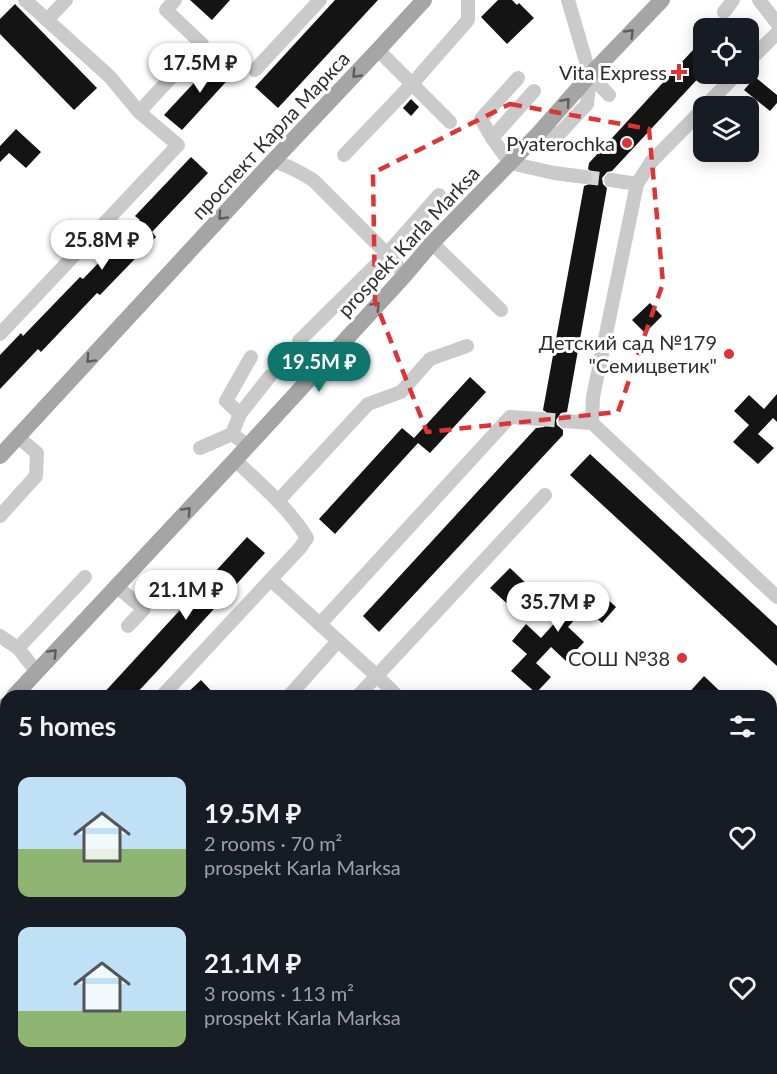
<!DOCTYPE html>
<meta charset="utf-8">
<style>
body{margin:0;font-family:Lato,sans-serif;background:#20242c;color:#f1f3f6;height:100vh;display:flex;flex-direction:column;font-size:22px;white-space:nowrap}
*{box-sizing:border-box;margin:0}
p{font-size:20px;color:#9ea1a6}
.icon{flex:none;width:33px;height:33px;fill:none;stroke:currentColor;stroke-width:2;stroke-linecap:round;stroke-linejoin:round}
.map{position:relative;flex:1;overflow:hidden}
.panel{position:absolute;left:0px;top:690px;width:777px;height:384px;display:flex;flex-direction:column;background:#171b24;border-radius:18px 18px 0 0;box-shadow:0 3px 15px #0003}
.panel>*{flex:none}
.controls{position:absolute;left:693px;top:18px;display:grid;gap:12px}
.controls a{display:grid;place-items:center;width:66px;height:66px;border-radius:12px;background:#171b24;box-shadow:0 3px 15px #0003;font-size:30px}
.price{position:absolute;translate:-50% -51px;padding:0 14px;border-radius:21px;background:#fff;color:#222;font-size:20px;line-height:39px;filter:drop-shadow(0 2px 3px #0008)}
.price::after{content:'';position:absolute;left:50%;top:36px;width:18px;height:14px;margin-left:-9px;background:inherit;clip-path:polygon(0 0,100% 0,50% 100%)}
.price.active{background:#0f766e;color:#fff}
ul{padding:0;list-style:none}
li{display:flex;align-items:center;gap:18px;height:150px;padding:0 18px}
li span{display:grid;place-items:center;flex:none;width:168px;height:120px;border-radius:12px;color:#555}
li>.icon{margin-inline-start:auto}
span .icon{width:72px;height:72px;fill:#fffc;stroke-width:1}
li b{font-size:26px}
h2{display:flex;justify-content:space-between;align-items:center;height:72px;padding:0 18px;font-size:26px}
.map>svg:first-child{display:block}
</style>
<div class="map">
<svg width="777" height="1074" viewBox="0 0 777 1074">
<rect width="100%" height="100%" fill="#fff"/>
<g fill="#141414">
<path d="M190,0H230L212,20Z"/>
<path d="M335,0H378L278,108L255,87Z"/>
<path d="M498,0H512L517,5L519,3L534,18L507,44L481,17Z"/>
<path d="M15,4L97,88L74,110L0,34V19Z"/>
<path d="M704,38V72L612,171L607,172L602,178L603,184L607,188L567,412L561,413L556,420L557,425L563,430V435L379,632L363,616L536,428L544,427L549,423V416L546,412L543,410L584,186L592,183L594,179L593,173L588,169L589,163Z"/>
<path d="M218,57L235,72L182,130L164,115Z"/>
<path d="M755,77L777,95V103L770,111L744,90Z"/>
<path d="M411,99L419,107L411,116L403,108Z"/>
<path d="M16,129L41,152L26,168L9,153L0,162V146Z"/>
<path d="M191,157L208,173L152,232L156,237L100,295L97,293L41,352L38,349L0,389V355L21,333L23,336L80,277L83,279L140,220L135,216Z"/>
<path d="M650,303L662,316L645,333L632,320Z"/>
<path d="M470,377L486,392L430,453L418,443L335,534L319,519L402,428L414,438Z"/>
<path d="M777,394V422L773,418L758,434L774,448L758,464L733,442L749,425L734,411L749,395L764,409Z"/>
<path d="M590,454L777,626V666L570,475Z"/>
<path d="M247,537L265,553L161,667L134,696H101Z"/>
<path d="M510,568L532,589L526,595L528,601L526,604L523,606L518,604L513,609L490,588Z"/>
<path d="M591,584L616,607L602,623L585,608L568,627L584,642L566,661L551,647L536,663L551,677L536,693L511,671L527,654L512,641L526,624L541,638L561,616L546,602L561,585L577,600Z"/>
<path d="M704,676L725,696H686Z"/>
<path d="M201,680L216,696H184Z"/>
</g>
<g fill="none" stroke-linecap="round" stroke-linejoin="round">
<g stroke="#d5d5d5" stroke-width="14" stroke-dasharray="14 7" stroke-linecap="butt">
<path d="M585,177L611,180"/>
<path d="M541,419L565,421"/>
</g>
<g stroke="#cacaca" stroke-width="14">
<path d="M25,0L110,77L139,112"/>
<path d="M759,0L777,23"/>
<path d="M724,12L733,0"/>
<path d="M47,20L66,0"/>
<path d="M378,50L450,122"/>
<path d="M748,62L777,33"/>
<path d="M255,70L320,0"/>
<path d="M590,75L609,95"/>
<path d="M534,91L492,138L510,163L554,173L585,177"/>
<path d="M705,106L737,74"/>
<path d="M704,108L651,162L637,184L593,397L592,423L777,597"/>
<path d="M538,134L560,133L587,104L590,75L568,0"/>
<path d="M492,138L481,119L518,78"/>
<path d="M344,155L412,84L468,20V0"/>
<path d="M273,161C288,165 300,172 313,180L387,254L405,275"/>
<path d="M611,180L637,184"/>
<path d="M432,243L501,310"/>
<path d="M0,334L178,145L139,112L202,44L166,10L175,0"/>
<path d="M299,341L387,254L439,195"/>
<path d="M240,414L226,401L251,357"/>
<path d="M565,421L592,423"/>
<path d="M247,445L232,434L240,414L270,376"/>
<path d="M200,448L232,434"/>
<path d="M278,501L368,404L401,392L430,359L467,346"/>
<path d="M0,516L36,476L37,453L18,437"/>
<path d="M271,580L377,676L395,694L394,696"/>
<path d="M116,586L144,609L128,626"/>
<path d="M320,624L510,417L541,419"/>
<path d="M0,636L18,648"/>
<path d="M36,671L18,648L85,577"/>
<path d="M162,696L300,548L307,538C289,508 260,484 235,460"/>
<path d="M289,696L338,641"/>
<path d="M358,696L545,495"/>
<path d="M0,735L6,737"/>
<path d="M771,968L777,961"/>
<path d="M0,978L6,979"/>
<path d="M145,1068L152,1074"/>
<path d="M690,1068L696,1074"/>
<path d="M402,1074L407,1068"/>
</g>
<g stroke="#a5a5a5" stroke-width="16">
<path d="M0,456L273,161L378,50L424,0"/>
<path d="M14,696L235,460L405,275L432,243L538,134L590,75L662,0"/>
<path d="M0,712L6,705"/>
</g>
<g stroke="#828282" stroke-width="4" stroke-dasharray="6 4.5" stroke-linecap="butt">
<path d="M771,904L777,897"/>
<path d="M614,1074L619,1068"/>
</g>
</g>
<defs><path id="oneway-chevron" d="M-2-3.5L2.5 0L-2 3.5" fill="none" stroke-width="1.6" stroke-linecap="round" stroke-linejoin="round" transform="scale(1.5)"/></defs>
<g stroke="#5d5d5d">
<use href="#oneway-chevron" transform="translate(630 33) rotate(-46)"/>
<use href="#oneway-chevron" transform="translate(356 74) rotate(134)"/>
<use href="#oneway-chevron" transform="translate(566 102) rotate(-49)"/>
<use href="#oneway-chevron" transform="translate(222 216) rotate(133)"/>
<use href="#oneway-chevron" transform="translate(376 306) rotate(-47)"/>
<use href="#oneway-chevron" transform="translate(90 359) rotate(133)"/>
<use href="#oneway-chevron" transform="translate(187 511) rotate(-47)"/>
<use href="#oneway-chevron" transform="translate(53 653) rotate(-47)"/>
</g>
<path fill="none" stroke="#de3436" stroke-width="4.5" stroke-dasharray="12 8" stroke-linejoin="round" d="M510,104L649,129L663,283L618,412L427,432L375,301L373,173Z"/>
<g fill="#de3436" stroke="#fff" stroke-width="2">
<path d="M676 63h6v6h6v6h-6v6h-6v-6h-6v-6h6z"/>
<circle cx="627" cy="143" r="6"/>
<circle cx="729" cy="354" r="6"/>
<circle cx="682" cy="658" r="6"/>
</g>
<g text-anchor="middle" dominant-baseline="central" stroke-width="6" stroke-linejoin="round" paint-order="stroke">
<g font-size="20" fill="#2d2d2d" stroke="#fff" text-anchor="end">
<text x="667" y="72">Vita Express</text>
<text x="615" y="143">Pyaterochka</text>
<text x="717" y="342">Детский сад №179<tspan x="717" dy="23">"Семицветик"</tspan></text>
<text x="670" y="658">СОШ №38</text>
</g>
<g font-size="20" fill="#2d2d2d" stroke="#fff">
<text transform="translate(270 135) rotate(-47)">проспект Карла Маркса</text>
<text transform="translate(408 241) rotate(-47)">prospekt Karla Marksa</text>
</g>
</g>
</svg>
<div class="controls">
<a><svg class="icon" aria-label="locate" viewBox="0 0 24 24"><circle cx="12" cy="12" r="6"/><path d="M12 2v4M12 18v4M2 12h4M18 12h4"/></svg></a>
<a><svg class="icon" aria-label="layers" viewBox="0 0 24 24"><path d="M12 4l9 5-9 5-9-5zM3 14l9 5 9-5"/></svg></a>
</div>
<b class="price" style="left:200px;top:94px">17.5M ₽</b>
<b class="price" style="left:102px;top:271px">25.8M ₽</b>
<b class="price active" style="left:319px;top:393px">19.5M ₽</b>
<b class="price" style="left:186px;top:621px">21.1M ₽</b>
<b class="price" style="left:558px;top:633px">35.7M ₽</b>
<section class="panel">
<h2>5 homes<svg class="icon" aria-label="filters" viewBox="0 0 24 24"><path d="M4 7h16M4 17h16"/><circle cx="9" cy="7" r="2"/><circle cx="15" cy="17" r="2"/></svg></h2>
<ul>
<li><span style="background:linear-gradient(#bfe0f5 60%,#8fb573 0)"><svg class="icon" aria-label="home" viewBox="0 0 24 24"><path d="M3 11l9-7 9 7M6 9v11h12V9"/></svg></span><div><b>19.5M ₽</b><p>2 rooms · 70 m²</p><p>prospekt Karla Marksa</p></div><svg class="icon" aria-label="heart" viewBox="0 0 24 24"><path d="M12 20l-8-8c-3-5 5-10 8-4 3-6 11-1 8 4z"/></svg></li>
<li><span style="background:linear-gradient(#bfe0f5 70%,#8fb573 0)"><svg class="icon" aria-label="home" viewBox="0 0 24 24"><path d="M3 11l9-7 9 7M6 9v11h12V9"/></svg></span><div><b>21.1M ₽</b><p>3 rooms · 113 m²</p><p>prospekt Karla Marksa</p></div><svg class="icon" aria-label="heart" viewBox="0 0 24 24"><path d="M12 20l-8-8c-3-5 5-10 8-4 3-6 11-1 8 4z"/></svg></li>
</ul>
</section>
</div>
